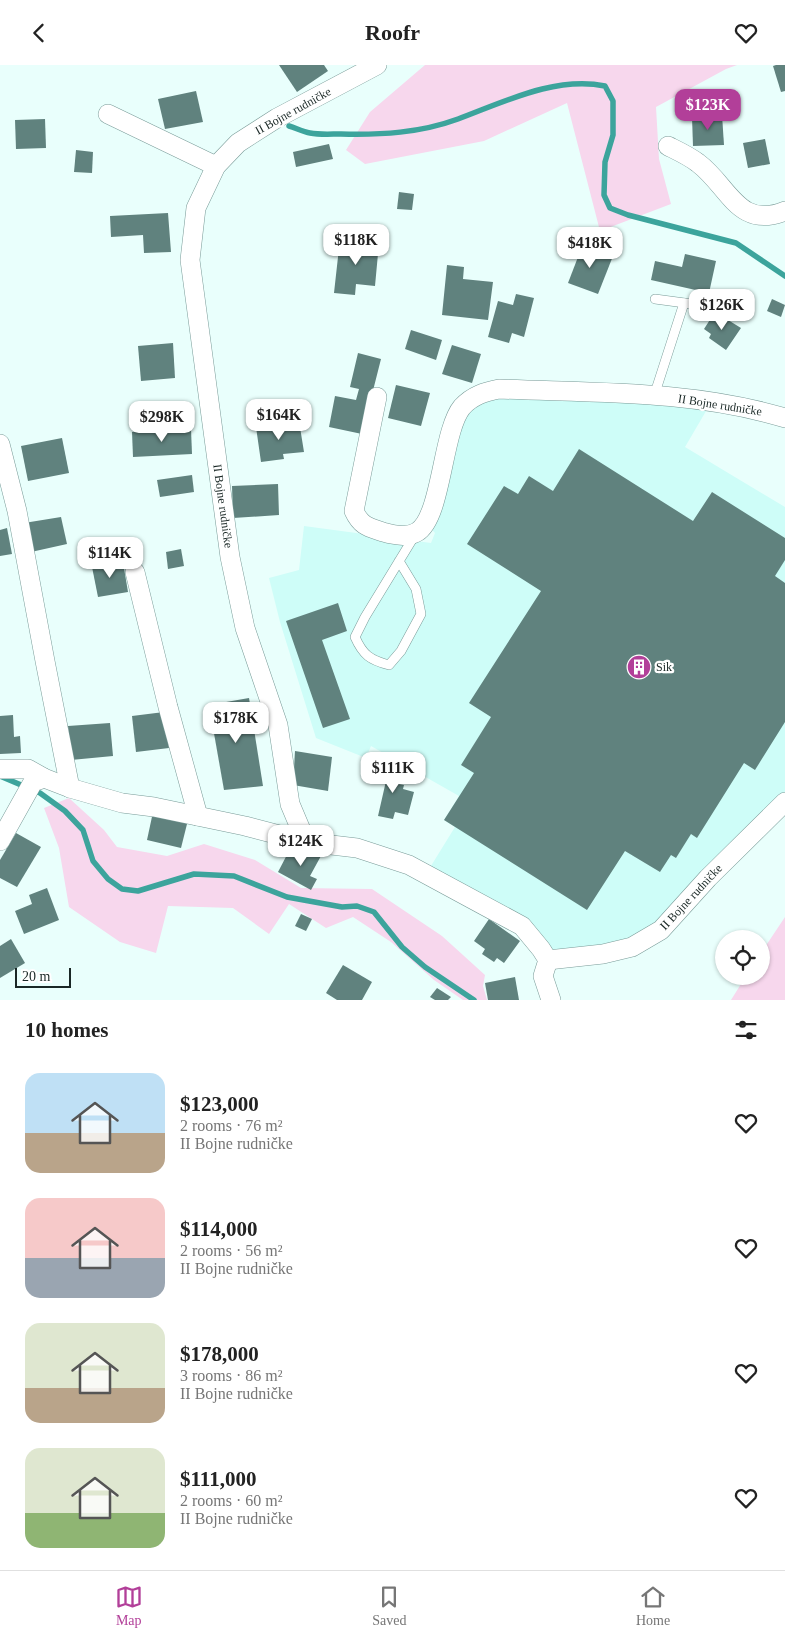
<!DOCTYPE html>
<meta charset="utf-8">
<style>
body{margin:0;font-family:Georgia,serif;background:#f6f6f6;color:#222;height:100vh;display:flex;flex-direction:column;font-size:19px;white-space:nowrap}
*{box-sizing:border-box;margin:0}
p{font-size:16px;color:#767676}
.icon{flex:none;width:28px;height:28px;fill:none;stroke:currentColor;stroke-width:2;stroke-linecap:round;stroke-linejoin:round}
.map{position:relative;height:935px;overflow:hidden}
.details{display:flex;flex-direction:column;background:#fff;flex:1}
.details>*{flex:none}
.tools{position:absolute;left:715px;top:865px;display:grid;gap:10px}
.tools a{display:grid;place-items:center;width:55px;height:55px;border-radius:50%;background:#fff;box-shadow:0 1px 4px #0004;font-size:25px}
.scale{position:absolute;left:15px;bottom:12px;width:56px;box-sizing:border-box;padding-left:5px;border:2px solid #1a2826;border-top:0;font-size:14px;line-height:18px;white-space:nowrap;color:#1a2826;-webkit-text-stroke:4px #fff;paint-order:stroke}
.price{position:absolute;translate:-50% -42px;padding:0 11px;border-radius:10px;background:#fff;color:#222;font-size:16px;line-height:32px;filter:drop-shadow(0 1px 2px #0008)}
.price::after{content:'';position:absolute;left:50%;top:30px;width:15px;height:11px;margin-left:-8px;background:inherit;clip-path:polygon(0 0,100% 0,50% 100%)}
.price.current{background:#b23f99;color:#fff}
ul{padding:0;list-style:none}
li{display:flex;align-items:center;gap:15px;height:125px;padding:0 25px}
li span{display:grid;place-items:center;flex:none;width:140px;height:100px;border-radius:15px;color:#555}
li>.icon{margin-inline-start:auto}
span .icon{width:60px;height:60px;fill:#fffc;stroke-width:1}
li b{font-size:21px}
h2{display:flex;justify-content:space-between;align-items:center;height:60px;padding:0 25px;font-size:21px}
header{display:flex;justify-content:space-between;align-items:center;height:65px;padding:0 25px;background:#fff;font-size:22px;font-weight:800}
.tab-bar{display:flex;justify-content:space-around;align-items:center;height:70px;border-top:1px solid #e0e0e0;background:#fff;font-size:14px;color:#767676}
.tab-bar a{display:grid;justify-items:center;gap:2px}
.tab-bar .current{color:#b23f99}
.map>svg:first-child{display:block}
</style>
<header><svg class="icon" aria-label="back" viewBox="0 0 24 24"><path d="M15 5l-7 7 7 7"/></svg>Roofr<svg class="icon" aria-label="heart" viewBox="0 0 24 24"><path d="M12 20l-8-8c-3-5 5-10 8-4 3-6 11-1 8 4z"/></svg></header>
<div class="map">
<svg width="785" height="935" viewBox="0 0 785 935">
<rect width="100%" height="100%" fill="#e9fffc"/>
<path fill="#cefdf8" d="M484,327L709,341L685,382L785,442V737L661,865L575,893L541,883L426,809L455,762L444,755L459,731L371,681L366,693L316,673L280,557L269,513L299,505L304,461L431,478L435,468L426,458L454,359Z"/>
<g fill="#f7d7ed">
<path d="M425,0H737L726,4L656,42L659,94L671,139L600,166L567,38L484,76L365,99L346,85L370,47Z"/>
<path d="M69,733L104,765L117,782L167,791L204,779L255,795L301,823L372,824L442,871L485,910L483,921L487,935H463L434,915L391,877L353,852L326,863L289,839L269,869L233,843L168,841L156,888L120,877L69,842L59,783L44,743Z"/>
<path d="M785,852V935H731L746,911H761V888Z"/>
</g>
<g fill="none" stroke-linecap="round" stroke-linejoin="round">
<g stroke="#3ca49c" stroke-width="5.5">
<path d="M289,61C296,63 303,67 310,68C320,70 331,69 341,69C381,70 420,68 458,54C504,37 555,11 605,21L613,36V70L605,97L604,130L610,143L628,150L736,178L785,211"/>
<path d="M0,711L40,728L65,746L83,765L93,796L108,814L122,824L138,826L194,809L234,811L287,832L342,842L357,841L374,847L402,882L425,902L474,935"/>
</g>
</g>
<g fill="#60827e">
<path d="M279,0H324L328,6L297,27Z"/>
<path d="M776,0H785V26L781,27L773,1Z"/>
<path d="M196,26L203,57L165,64L158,34Z"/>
<path d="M722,50L724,80L693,81L692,52Z"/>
<path d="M45,54L46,83L16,84L15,55Z"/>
<path d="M765,74L770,99L748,103L743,78Z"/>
<path d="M329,79L333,94L296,102L293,87Z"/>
<path d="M76,85L93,87L92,108L74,107Z"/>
<path d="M399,127L414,129L412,145L397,144Z"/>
<path d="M168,148L171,187L144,188L143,170L111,172L110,151Z"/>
<path d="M340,174L379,178L375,221L356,219L355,230L334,228Z"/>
<path d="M583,179L613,191L598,229L568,218Z"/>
<path d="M685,189L716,196L709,228L651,215L655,196L682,202Z"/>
<path d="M447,200L464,202L463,214L493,217L488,255L442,250Z"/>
<path d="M516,229L534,233L524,272L512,268L509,278L488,272L498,236L513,240Z"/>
<path d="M772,234L785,240L781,252L767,246Z"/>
<path d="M715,247L741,263L726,285L709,273L711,269L704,264Z"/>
<path d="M411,265L442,275L436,295L405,284Z"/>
<path d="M173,278L175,313L141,316L138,281Z"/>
<path d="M452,280L481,289L472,318L442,309Z"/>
<path d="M358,288L381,294L362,369L329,362L335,331L356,335L359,324L350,322Z"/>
<path d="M396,320L430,328L421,361L388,353Z"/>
<path d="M299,356L304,387L283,389L284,394L261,397L256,362Z"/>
<path d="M191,364L192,389L133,392L132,367Z"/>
<path d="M62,373L69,408L28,416L21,381Z"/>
<path d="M579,384L693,456L712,427L785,473V495L775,511L785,518V657L755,705L744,698L697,773L691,769L676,793L671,790L660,807L625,786L587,845L444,755L474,708L461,700L491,652L469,638L541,526L467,479L504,421L518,429L529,411L553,426Z"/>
<path d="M192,410L194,427L160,432L157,415Z"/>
<path d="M278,419L279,450L233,453L232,421Z"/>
<path d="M61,452L67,479L31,487L24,458Z"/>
<path d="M7,463L12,489L0,491V465Z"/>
<path d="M181,484L184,501L168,504L166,487Z"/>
<path d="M123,497L128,527L98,532L92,502Z"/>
<path d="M338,538L347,566L322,575L350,654L323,663L286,556Z"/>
<path d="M249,633L263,721L224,725L209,640Z"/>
<path d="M164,647L169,683L136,687L132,651Z"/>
<path d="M13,650L14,672L20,671L21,688L0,689V651Z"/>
<path d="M110,658L113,691L71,695L68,661Z"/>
<path d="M295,686L332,692L328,726L293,720Z"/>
<path d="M380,697L397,701L393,718L404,720L403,724L414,727L408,750L395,747L393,754L378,751L386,716L376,713Z"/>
<path d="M153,747L188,755L181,783L147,775Z"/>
<path d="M16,768L41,782L17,822L0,813V795Z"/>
<path d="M310,783L322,789L310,811L317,814L311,825L278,807L290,784L305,792Z"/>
<path d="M47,823L59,855L24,869L15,846L32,839L29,830Z"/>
<path d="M301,849L312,854L306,866L295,861Z"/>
<path d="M489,854L520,876L504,898L497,893L494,897L482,889L485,884L474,876Z"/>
<path d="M11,874L25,898L0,913V881Z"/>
<path d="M343,900L372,917L362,935H337L326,928Z"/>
<path d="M515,912L519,935H488L485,918Z"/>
<path d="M437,923L451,932L448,935H435L430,932Z"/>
</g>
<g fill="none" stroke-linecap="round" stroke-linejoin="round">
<g stroke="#799b98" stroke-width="10">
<g id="service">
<path d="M655,234L737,245"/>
<path d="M654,331L684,238"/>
<path d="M399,496L416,524L421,549L401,586L389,600C370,595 363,590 355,572L365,552L415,470"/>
</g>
</g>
<g stroke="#799b98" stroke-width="20">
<g id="minor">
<path d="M108,49L216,101"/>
<path d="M668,81C678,86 689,91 698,98C729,121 738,165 785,146"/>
<path d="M377,332L354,446C361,461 368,462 383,467C393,470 407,473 417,467C442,452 442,366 462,342C473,330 485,327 499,324C595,328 693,325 785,353"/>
<path d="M0,379L17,446L45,596L70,723"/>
<path d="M135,507L168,642L198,751"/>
<path d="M0,704H28L44,713L70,723L122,738L154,742L245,761L306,777L357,783L409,800L522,861L541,884L548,895L543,911L551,935"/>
<path d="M0,776L33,717L44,713"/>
<path d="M306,777L290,739L278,660L245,563L230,492L190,195L196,143L216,101L238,78L277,53L377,0"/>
<path d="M548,895L603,889L632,882L661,865L708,813L785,737"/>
</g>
</g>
<use href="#service" stroke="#fff" stroke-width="9"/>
<use href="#minor" stroke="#fff" stroke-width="19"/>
</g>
<defs>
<g id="building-disc" transform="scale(1.25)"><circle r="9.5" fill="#b23f99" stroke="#fff"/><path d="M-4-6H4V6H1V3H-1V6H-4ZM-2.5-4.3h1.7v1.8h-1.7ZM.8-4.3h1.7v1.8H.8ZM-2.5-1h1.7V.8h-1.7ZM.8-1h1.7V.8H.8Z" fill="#fff"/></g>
</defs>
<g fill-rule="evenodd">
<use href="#building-disc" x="639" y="602"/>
</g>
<g text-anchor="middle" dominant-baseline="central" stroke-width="4.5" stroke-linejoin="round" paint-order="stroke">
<g font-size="12" fill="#1a2826" stroke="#fff">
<text transform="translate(293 46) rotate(-29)">II Bojne rudničke</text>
<text transform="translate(720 340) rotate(9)">II Bojne rudničke</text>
<text transform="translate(223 441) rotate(82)">II Bojne rudničke</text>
<text transform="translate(691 832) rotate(-47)">II Bojne rudničke</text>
</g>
<g font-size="12" fill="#1a2826" stroke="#fff" text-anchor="start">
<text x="656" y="602">Sik</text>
</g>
</g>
</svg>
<div class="tools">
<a><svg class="icon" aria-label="locate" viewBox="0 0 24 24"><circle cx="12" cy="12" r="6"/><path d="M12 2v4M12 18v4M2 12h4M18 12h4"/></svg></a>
</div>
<div class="scale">20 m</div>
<b class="price current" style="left:708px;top:66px">$123K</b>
<b class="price" style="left:356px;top:201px">$118K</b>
<b class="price" style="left:590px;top:204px">$418K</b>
<b class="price" style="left:722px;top:266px">$126K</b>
<b class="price" style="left:279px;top:376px">$164K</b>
<b class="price" style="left:162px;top:378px">$298K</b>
<b class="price" style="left:110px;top:514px">$114K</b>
<b class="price" style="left:236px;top:679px">$178K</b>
<b class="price" style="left:393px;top:729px">$111K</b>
<b class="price" style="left:301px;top:802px">$124K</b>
</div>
<section class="details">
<h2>10 homes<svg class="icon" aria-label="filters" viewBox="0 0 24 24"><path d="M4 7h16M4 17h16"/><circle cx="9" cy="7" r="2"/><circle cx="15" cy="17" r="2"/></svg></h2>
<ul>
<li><span style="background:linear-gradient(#bfe0f5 60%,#b9a48a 0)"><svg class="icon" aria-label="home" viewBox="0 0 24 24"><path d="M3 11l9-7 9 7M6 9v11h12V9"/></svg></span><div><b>$123,000</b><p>2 rooms · 76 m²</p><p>II Bojne rudničke</p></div><svg class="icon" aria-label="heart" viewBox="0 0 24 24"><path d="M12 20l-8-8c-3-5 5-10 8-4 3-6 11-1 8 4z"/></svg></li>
<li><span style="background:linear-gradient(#f6c9c9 60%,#9aa5b1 0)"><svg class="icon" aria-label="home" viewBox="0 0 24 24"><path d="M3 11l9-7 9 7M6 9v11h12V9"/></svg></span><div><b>$114,000</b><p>2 rooms · 56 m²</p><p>II Bojne rudničke</p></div><svg class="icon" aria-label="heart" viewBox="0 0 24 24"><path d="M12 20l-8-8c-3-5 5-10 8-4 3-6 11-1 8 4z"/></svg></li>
<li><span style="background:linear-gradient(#dfe7d0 65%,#b9a48a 0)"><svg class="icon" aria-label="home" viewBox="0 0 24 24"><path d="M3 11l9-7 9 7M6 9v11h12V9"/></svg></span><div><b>$178,000</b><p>3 rooms · 86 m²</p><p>II Bojne rudničke</p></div><svg class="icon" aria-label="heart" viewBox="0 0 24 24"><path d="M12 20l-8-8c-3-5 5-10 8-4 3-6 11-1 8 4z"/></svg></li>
<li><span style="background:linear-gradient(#dfe7d0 65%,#8fb573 0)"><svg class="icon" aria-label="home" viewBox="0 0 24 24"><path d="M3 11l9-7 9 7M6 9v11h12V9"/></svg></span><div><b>$111,000</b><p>2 rooms · 60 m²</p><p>II Bojne rudničke</p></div><svg class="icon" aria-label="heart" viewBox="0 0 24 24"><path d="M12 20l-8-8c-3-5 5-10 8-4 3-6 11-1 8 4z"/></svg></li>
</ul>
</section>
<nav class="tab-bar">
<a class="current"><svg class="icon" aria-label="map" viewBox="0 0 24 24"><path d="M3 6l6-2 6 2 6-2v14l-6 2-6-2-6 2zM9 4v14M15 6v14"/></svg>Map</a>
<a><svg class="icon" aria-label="saved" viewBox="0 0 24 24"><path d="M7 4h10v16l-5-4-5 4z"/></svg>Saved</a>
<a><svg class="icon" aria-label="home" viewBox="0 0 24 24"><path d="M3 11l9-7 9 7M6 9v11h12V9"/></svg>Home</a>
</nav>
